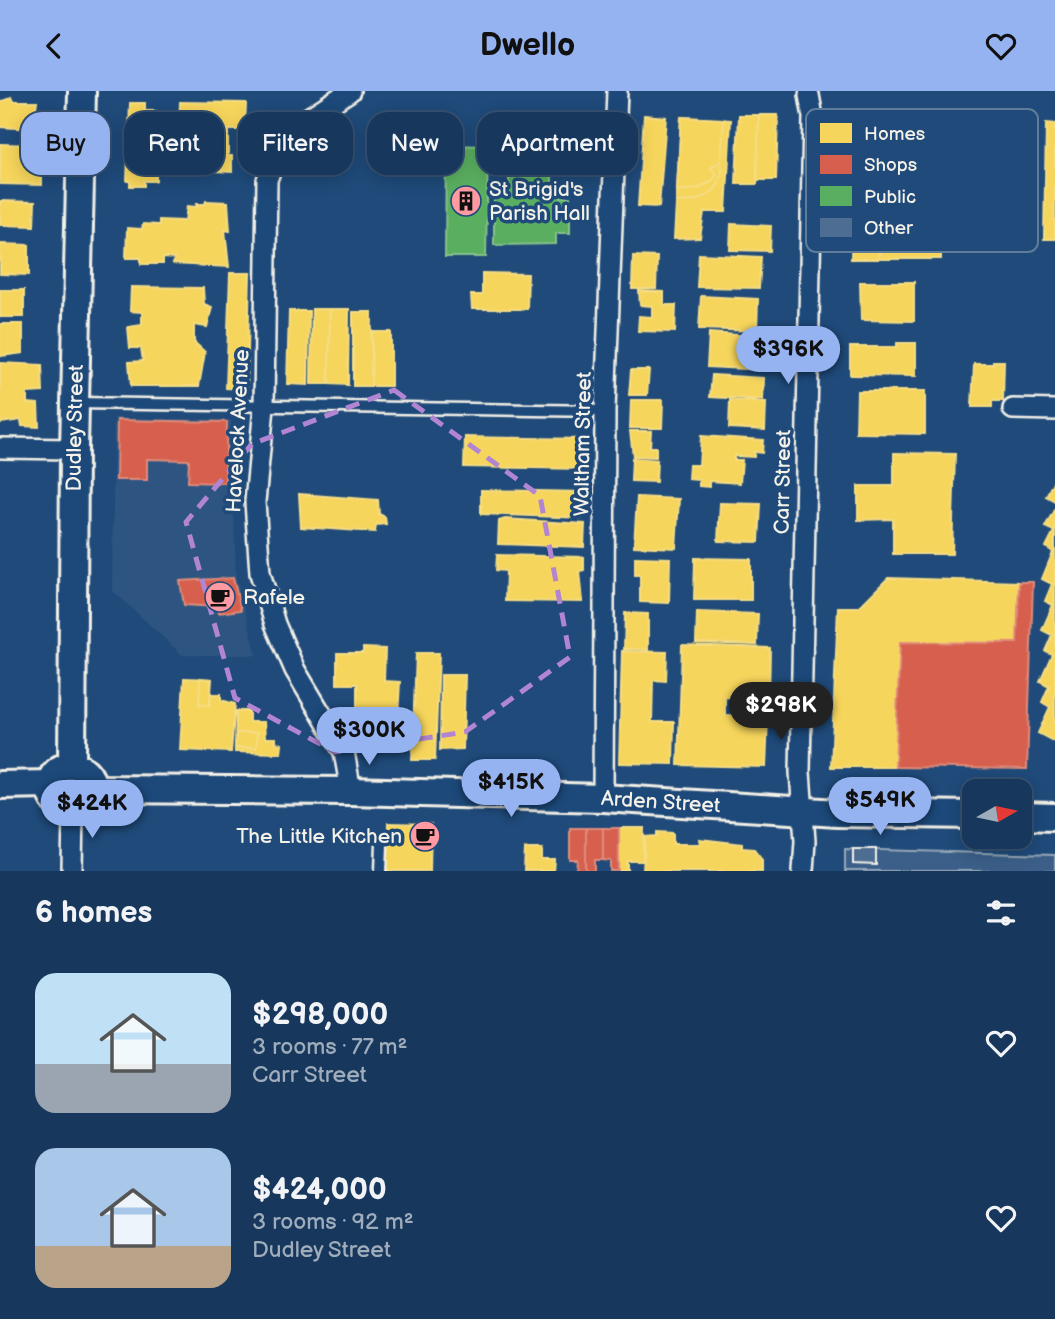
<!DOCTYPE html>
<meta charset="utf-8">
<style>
body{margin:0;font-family:"Balsamiq Sans",sans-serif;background:#203f62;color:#f1f3f6;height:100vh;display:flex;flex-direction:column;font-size:26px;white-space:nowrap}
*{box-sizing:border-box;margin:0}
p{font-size:23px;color:#9eacbb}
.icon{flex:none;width:38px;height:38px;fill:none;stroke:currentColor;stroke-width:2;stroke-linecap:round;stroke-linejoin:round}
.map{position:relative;height:780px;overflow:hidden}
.sheet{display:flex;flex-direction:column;background:#17385c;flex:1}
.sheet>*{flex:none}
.hud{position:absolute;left:21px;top:21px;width:700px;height:63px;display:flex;gap:14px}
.needle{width:46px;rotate:81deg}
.fabs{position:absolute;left:962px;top:688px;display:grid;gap:14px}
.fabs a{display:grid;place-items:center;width:70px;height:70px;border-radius:14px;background:#17385c;box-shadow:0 4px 18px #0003,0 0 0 2px #365272;font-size:35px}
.price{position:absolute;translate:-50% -60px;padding:0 16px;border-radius:24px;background:#95b2f1;color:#111;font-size:23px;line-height:46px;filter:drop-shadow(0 2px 4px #0008)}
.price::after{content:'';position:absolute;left:50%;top:42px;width:21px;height:16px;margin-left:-10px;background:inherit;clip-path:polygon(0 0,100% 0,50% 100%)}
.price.on{background:#222;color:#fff}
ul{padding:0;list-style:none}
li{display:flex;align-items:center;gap:21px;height:175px;padding:0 35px}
li span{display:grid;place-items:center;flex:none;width:196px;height:140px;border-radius:21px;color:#555}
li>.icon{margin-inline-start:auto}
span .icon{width:84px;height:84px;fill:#fffc;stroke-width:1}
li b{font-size:30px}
h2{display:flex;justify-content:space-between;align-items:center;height:84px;padding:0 35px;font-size:30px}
.pill{padding:0 24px;border-radius:21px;background:#17385c;box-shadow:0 4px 18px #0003,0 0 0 2px #365272;font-size:24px;line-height:63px}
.pill.on{background:#95b2f1;color:#111}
header{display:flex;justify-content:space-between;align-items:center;height:91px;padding:0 35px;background:#95b2f1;color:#111;font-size:32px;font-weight:700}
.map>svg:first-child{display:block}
</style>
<header><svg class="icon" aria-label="back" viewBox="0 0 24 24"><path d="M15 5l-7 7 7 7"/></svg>Dwello<svg class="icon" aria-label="heart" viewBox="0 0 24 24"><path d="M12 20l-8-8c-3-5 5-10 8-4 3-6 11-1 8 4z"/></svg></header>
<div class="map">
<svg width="1055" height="780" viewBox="0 0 1055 780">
<rect width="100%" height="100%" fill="#1f4a7a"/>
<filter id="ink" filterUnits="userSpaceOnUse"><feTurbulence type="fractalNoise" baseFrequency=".0143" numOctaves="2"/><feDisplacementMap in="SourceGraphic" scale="14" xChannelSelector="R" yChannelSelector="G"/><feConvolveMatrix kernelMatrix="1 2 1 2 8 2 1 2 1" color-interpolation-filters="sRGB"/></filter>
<g filter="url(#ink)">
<path fill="#2d5581" d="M114,327L231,329L236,487L257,564H182L112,499Z"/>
<path fill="#3a5f88" stroke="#97a8b8" stroke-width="2" d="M845,758L1055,764V780H845Z"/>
<g fill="#f6d55c" stroke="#f5dd86" stroke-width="2">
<path d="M11,6L15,10H37L33,38L0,36V12Z"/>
<path d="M180,11L246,12L245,35H240V39H228V65H232V81L196,79L197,39H184V35H179Z"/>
<path d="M130,12H145V20H156V90H144V95H130V90H127Z"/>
<path d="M644,24L666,26L659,116L638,115Z"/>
<path d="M739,24H759L757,93H736Z"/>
<path d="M759,24H778L776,89H757Z"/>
<path d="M681,26L731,29L726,121H704L700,147L674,148Z"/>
<path d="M681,26L724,28L721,70L711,77L717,83L711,91L697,98L677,100Z"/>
<path d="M1046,32L1055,33V148H1044Z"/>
<path d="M0,53L42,54V94L0,93Z"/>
<path d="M721,70L722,80L718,94L711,102L695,110L676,111L677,100L697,98L711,91L717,83L711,77Z"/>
<path d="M0,110L35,111L34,135L0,134Z"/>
<path d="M206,110L228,111L230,140L225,139L229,176L173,173L174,168L163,167V173H141V167H126L127,137L142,138L143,133L159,134V129L185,130L187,115L197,116L196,113H205Z"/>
<path d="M941,124V168H879V125Z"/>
<path d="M880,126L879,168H851L852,135H869V127Z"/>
<path d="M731,133L771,135L770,160L730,159Z"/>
<path d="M0,153L29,154V184L0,183Z"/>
<path d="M699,163L761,166L759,197L697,196Z"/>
<path d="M633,165L657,166L656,198H632Z"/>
<path d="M230,182H250L247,298L226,297Z"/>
<path d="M482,182L528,183L527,218H472L471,204H482Z"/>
<path d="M860,191H914V230L861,229Z"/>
<path d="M131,196L203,197L204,213L212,216L207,236L194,234V251L205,261L199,295H131L129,271L143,270L141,257H130L128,236L142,234V221L130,220Z"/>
<rect x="0" y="199" width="24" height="27"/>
<path d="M639,200L664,201V214H676L675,241L638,240L639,225L652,226V215L640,214Z"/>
<path d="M701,205L758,208L757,240L699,238Z"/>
<path d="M312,218H330L329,293H311Z"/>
<path d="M330,218H349L348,294L329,293Z"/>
<path d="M289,220H309L308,294L287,293Z"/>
<path d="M353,221H372L371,295H353Z"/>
<path d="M0,233H23V262L0,265Z"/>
<path d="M372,241H391V295H371Z"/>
<path d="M709,242L766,246L765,279L707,276Z"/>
<path d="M897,252H916V285L850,284V256H897Z"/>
<path d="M993,270H1004L1003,310H992V316H972L974,273H993Z"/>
<path d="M0,272L42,274L43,301L27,302V312L38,313L39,336L22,335L21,329L0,332Z"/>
<path d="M631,279H649L647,304H629Z"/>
<path d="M712,284L764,287L763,309L710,306Z"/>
<path d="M857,300H925V343L856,342Z"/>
<path d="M631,309H663L662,337H630Z"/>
<path d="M730,309L766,312L765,339L729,337Z"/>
<path d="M630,340H651L650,356H656V366L633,365Z"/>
<path d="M701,345L763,349L762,362L754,361V366L734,365V369H742L740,392L709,390V396L699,395V389L688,388L689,374H699Z"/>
<path d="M465,346L585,348V378L464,376Z"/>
<path d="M894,362L955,363L952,463H893V428L858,429V395H894Z"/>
<path d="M632,367L657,369L656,391L631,390Z"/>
<path d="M1055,387V410L1046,405Z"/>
<path d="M481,399L584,401L583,427L481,423Z"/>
<path d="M299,403L378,409L379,423L385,426L386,433L376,434L375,441L301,436Z"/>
<path d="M637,406L679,408L676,457L634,455Z"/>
<path d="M720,412L761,413L759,451L718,450Z"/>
<path d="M1055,417V651L1038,642L1050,616L1042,611L1049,595L1040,590L1052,563L1045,560L1052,544L1042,539L1053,514L1045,510L1052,493L1042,488L1053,461L1046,456L1054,440L1045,436Z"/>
<path d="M505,428L585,433L584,456L498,453L499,430Z"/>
<path d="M497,464L584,466V479L580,480L583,511L505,510L506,480L496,479Z"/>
<path d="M635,466L670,467L669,512L640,511V484H635Z"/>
<path d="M695,467L751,468V509H694Z"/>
<path d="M888,487L1019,491L1017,552L900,551L895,676H831L838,516H859Z"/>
<path d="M697,521L758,523L757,554L696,552Z"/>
<path d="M625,522L648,523V559L624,558Z"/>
<path d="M682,554L770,557L769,608L725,606V624L768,626L766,676L678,674Z"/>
<path d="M363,557L385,558L384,590L400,591L397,644H372V624H357V593H337V562H363Z"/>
<path d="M622,560L667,561L666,590L653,589L652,631H674L673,673L619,672Z"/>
<path d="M416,562H439L435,669H412Z"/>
<path d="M441,584H465L463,658L440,659Z"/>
<path d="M184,587L212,588L211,603H221V609L235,613L231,661L180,659Z"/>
<path d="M200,587L211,588L210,614L199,613Z"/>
<path d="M236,620H249V631H264L265,647H276V652L282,653L281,662L235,661Z"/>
<path d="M236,642H257L256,657H235Z"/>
<path d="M388,732L431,733L430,780H386Z"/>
<path d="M619,737H644L643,770H628V780H619Z"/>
<path d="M657,741L673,742V753H700L699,748L742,753V757L754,758L762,768V780H643L645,746L657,745Z"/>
<path d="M525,758H542V769H555L554,780H524Z"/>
</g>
<g fill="#d6604d" stroke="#df8c7c" stroke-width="2">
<path d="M117,329L227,331L225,392L188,391L189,369L147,368V389H116Z"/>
<path d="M233,487L241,519L219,522L218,516L184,514L180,490Z"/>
<path d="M1019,491H1033L1027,678L895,676L900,551L1017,552Z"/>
<path d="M570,737H586V780H577L578,769H570Z"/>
<path d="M586,737H603V769H595V780H586Z"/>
<path d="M603,737H619V780H611V770L603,769Z"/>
</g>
<g fill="#5aae61" stroke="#88c28a" stroke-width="2">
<path d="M521,34H545V44H566V57H552V106H570V142H556V153L494,154V105H509V42H521Z"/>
<path d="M446,54L488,55L486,166H445Z"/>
</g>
<path fill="#4d6e92" stroke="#f4f1e8" stroke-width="2" d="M853,758H876V774L853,773Z"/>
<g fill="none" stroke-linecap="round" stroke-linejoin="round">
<g stroke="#f4f1e8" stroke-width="15">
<g id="lane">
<path d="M75,312L605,320"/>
<path d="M381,780L382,753"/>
</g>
</g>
<g stroke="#f4f1e8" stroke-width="24">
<g id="street">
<path d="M350,0L305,29L281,50L267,89L264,316L255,411L260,482L275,533L295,579L344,661L351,700"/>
<path d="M1013,318L1055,319"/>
<path d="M0,357L74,358"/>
<path d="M603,707L605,320L617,0"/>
<path d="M72,780L73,718"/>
<path d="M803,780L805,750L800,681L813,26L809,4"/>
</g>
</g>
<g stroke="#f4f1e8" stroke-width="32">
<g id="secondary">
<circle cx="71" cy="696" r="21"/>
<path id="s1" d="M72,675L74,358L82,0"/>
<path d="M0,694L50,693"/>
<path id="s2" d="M92,698L351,700L603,707L838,722L975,724"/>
<path d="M1020,725L1055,726"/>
</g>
</g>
<use href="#lane" stroke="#1f4a7a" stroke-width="10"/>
<use href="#street" stroke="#1f4a7a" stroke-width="19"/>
<use href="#secondary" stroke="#1f4a7a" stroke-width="26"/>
</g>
</g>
<path fill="none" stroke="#b185d1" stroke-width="5" stroke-dasharray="14 9" stroke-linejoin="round" d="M394,299L540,405L570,566L465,641L335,661L235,607L186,431L252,353Z"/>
<defs>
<g id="building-disc" transform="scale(1.575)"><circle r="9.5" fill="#ff9aa2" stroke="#1f4a7a"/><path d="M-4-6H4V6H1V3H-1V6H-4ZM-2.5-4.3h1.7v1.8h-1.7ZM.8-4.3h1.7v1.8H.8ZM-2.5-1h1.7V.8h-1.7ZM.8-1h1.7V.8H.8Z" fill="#111"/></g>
<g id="cafe-disc" transform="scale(1.575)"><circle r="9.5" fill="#ff9aa2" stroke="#1f4a7a"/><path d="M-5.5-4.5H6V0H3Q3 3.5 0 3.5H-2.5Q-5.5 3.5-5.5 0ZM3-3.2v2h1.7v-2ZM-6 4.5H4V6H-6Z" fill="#111"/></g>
</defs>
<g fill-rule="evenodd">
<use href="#building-disc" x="466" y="110"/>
<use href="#cafe-disc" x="220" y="506"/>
<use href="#cafe-disc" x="425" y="745"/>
</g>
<g text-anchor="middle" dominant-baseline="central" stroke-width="7" stroke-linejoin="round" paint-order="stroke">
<g font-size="21" fill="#f4f1e8" stroke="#1f4a7a" text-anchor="start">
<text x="489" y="98">St Brigid's<tspan x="489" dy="24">Parish Hall</tspan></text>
<text x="243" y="506">Rafele</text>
<text x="402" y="745" text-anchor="end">The Little Kitchen</text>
</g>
<g font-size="21" fill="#f4f1e8" stroke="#1f4a7a">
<text stroke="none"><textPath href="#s1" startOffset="338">Dudley Street</textPath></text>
<text transform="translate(238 340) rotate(-87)">Havelock Avenue</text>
<text transform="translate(583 353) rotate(-89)">Waltham Street</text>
<text transform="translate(783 391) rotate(-89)">Carr Street</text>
<text stroke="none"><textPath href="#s2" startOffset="569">Arden Street</textPath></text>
</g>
</g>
<rect x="806" y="18" width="232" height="143" rx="10" fill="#1f4a7a" stroke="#5f7c9b" stroke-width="2"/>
<rect x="820" y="32" width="32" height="20" fill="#f6d55c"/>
<rect x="820" y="64" width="32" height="19" fill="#d6604d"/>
<rect x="820" y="95" width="32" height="20" fill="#5aae61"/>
<rect x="820" y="127" width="32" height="19" fill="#4d6e92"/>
<g font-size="19" fill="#f4f1e8">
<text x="864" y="49">Homes</text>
<text x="864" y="80">Shops</text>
<text x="864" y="112">Public</text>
<text x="864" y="143">Other</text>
</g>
</svg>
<div class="fabs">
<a><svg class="needle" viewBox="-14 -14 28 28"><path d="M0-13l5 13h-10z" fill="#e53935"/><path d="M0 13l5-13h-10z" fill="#9eacbb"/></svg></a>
</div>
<b class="price" style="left:788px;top:295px">$396K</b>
<b class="price on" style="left:781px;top:651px">$298K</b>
<b class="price" style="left:369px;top:676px">$300K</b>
<b class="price" style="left:511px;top:728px">$415K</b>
<b class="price" style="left:880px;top:746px">$549K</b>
<b class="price" style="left:92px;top:749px">$424K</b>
<div class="hud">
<a class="pill on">Buy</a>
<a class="pill">Rent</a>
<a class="pill">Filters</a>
<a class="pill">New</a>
<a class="pill">Apartment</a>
</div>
</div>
<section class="sheet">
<h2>6 homes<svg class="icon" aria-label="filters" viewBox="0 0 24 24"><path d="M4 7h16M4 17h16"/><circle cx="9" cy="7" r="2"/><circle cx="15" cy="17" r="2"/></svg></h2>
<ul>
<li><span style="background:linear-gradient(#bfe0f5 65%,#9aa5b1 0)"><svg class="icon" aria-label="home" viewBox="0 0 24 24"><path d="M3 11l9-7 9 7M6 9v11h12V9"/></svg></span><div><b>$298,000</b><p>3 rooms · 77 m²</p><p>Carr Street</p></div><svg class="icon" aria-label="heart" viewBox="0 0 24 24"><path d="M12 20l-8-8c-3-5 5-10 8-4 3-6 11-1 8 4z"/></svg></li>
<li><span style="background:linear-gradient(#a9c7e8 70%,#b9a48a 0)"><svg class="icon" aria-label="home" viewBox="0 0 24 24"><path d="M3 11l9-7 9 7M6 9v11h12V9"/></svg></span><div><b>$424,000</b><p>3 rooms · 92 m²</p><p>Dudley Street</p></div><svg class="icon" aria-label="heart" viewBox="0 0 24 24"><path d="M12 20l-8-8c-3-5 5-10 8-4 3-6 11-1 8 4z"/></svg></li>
</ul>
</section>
